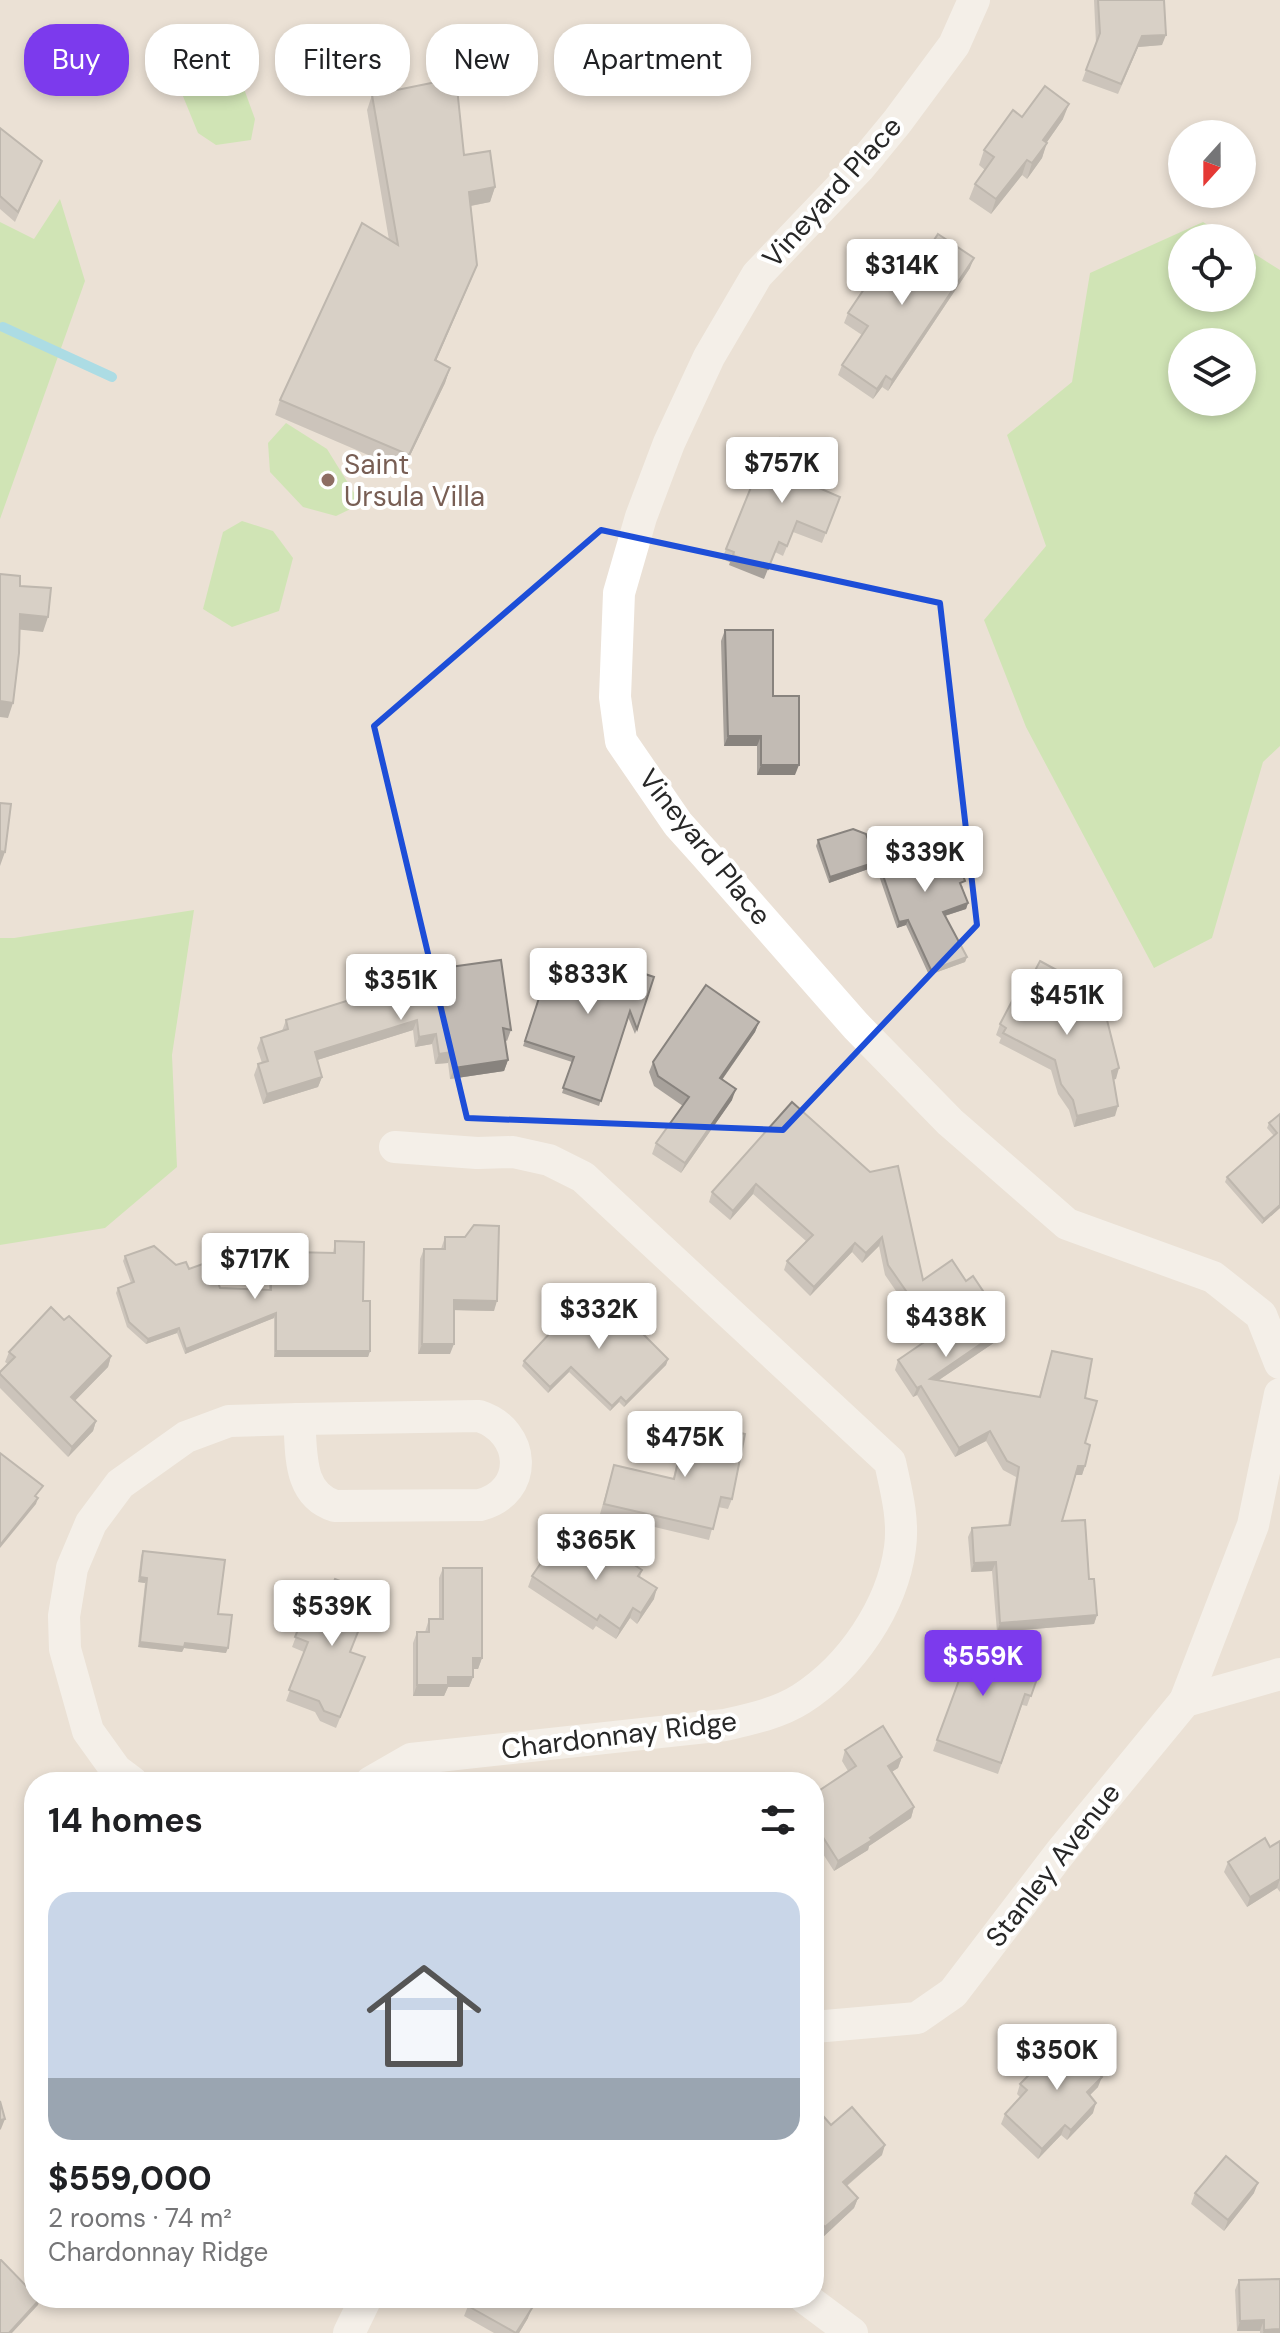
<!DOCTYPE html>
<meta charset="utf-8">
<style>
body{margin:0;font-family:"DM Sans",sans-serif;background:#f2f2f2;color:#202124;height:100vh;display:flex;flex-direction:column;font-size:30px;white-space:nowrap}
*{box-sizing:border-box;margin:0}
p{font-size:26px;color:#757577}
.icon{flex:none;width:44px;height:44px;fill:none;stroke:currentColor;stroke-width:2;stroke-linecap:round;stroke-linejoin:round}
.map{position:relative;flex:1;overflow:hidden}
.drawer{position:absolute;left:24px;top:1772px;width:800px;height:536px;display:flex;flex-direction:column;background:#fff;border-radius:32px;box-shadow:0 4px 12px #0003}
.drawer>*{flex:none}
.guide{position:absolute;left:24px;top:24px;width:800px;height:72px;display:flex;gap:16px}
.needle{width:52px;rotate:201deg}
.controls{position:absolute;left:1168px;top:120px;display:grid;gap:16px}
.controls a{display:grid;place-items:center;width:88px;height:88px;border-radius:50%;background:#fff;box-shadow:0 4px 12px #0003;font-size:40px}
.price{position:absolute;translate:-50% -68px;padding:0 18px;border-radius:8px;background:#fff;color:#222;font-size:26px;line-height:52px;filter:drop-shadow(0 2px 4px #0008)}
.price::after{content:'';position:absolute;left:50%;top:48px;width:24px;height:18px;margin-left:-12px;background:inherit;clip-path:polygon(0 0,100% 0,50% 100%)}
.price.on{background:#7c3aed;color:#fff}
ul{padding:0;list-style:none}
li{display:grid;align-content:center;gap:16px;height:424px;padding:0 24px}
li+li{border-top:2px solid #e0e0e0}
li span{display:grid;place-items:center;height:248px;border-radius:24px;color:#555}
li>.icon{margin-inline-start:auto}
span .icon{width:144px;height:144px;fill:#fffc;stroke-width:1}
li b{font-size:34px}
h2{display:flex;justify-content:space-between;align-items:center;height:96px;padding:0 24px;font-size:34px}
.chip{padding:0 28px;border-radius:32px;background:#fff;box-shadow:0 4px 12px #0003;font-size:28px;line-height:72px}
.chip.on{background:#7c3aed;color:#fff}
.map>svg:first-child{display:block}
</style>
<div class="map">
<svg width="1280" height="2333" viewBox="0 0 1280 2333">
<rect width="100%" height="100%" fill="#ebe1d6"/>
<g fill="#b0e78e" fill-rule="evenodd">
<path d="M201,58L236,67L255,119L251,140L216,145L198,133L178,84L180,65Z"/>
<path d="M60,199L85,281L0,519V222L34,239Z"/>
<path d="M1203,222L1229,238H1182V298H1242V246L1280,270V746L1263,762L1212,938L1154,968L1026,727L984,620L1046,546L1007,435L1072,382L1090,273ZM1242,342V402H1182V342Z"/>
<path d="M286,423L327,449L361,504L336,516L303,507L270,472L268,443Z"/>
<path d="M242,521L273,531L293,558L279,611L232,627L203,609L223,532Z"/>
<path d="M194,910L172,1055L177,1167L105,1228L0,1245V938H14Z"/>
</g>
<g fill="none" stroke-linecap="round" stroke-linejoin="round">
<path stroke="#60d5f7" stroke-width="10" d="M3,327L112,377"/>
<g stroke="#fff" stroke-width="32">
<path d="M974,0L954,45L897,122L859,168L757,275L709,357L669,443L641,517L619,593L615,697L621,741L678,824L705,854L856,1026L950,1122L1067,1224L1213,1277L1261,1315L1280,1363"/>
<path d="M479,1416C526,1431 530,1492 480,1505L335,1506C297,1494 302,1452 299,1419Z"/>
<path d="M1185,1701L1253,1525L1280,1394"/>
<path d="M132,1782L116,1770L88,1731L65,1649L64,1616L72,1568L91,1523L120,1484L186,1437L229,1421L299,1419"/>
<path d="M371,1782L411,1759L725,1725C751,1719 779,1713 801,1699C851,1667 892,1607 900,1548C904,1519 896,1490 890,1462L583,1177L549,1160L513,1152L477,1153L395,1147"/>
<path d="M814,2027L917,2018L953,1993L1060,1853L1185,1701L1280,1674"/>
<path d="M805,2298L852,2333"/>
<path d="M349,2333L366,2298"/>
</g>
</g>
<g fill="#a7a19b">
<path d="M1094,0H1164L1162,45L1138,47L1118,94L1082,81L1096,43Z"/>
<path d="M372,95L464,155L495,187L490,202L471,206L477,265L436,360L450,368L445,383L403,470L275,415L280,400L389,240L367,110Z"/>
<path d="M1022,117L1063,119L1046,143L1042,158L1027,179L1022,175L991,214L969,199L975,184L985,170L979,165L984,150Z"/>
<path d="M0,128L42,161L15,222L0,209Z"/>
<path d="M921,260L970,268L888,391L882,387L873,399L838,375L842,365L862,335L844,323L848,313Z"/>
<path d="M758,470L813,486L840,497L822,543L793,532L783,556L775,552L764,579L729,565L730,562L722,559Z"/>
<path d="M725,630L795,775H757V746H724L721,641Z"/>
<path d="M818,840L872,850L873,846L920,853L963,887H962L968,903L966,909L945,916L967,957L965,962L929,975L906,925L897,928L875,864L874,867L829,883L816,846Z"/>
<path d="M553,955L575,962L636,971L654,977L635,1034L628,1017L599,1106L562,1093L572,1062L523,1046Z"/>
<path d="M392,975L511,1030L507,1041L505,1040L508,1060L504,1071L450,1079L448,1063L435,1064L432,1044L415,1047L413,1030L317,1060L322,1077L318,1087L263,1104L254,1075L258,1064L262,1063L257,1048L261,1038L282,1031L286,1020L389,988Z"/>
<path d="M1029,982L1071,991L1116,1079H1114L1115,1116L1074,1127L1069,1110L1058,1094L1051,1070L999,1043L1001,1038L996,1035L1000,1024Z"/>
<path d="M759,1022L755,1032L722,1080L732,1100L681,1173L652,1154L656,1143L683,1106L654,1086L649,1072L653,1062Z"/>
<path d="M792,1102L923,1280L966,1281L992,1317L998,1340L939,1380L1039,1397L1052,1351L1085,1398V1466L1082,1475H1076L1062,1521L1089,1579L1097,1615L1094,1624L997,1632L992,1571L971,1572L968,1537L972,1528L1008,1525L1016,1477L1003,1470L986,1441L955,1457L917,1395L913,1397L895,1370L898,1360L929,1339L885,1275L879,1246L862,1263L852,1252L810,1296L784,1270L787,1261L806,1241L753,1194L730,1220L709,1202L712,1192Z"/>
<path d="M1280,1114V1208L1262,1224L1225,1182L1227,1177L1274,1136L1267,1128L1269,1123Z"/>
<path d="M445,1237L494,1311L454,1310L450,1354H418L420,1259L424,1249H441Z"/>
<path d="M335,1241L363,1301L370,1351L368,1357H274V1318L185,1354L177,1333L146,1344L127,1327L116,1293L118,1288L131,1283L123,1261L125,1256L176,1265L189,1269L220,1288L269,1290V1277L271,1272H289V1258L291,1252L333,1253Z"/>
<path d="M594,1316L627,1318L668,1359L666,1365L624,1407L619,1402L610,1411L569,1372L548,1393L522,1366L524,1361Z"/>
<path d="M64,1320L111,1356L108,1367L75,1400L96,1421L93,1431L68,1457L0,1388V1372L8,1364L5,1362L9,1352Z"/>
<path d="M688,1420L732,1499L728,1509L718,1507L709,1540L600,1514L614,1465L673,1479L684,1431Z"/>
<path d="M595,1539L642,1570L640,1577L654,1599L637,1624L630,1618L616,1639L596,1626L593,1630L528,1587L532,1576L588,1562Z"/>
<path d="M143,1551L218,1614L226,1653L184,1648L182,1652L138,1647L145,1583L138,1582L141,1556Z"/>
<path d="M443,1568L482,1658L478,1669H473V1677L469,1687H448L444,1696H413V1643L417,1632H425L429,1619H439V1578Z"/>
<path d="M308,1605L350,1652L365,1657L336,1728L320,1721L315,1712L286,1701L304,1652L292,1647Z"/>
<path d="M942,1634L1040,1670L1027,1706L1022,1705L998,1774L933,1751L958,1682L929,1672Z"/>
<path d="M845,1750L902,1757L898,1768L891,1772L914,1807L911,1818L869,1846L868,1850L834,1871L814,1840V1794L848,1771L842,1761Z"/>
<path d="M1280,1841V1892L1277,1888L1247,1907L1224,1872L1228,1862L1270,1847Z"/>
<path d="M1093,2064L1091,2066L1098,2087L1090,2095L1093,2113L1067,2140L1061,2135L1038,2159L1001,2124L1005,2114L1020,2097L1017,2094L1020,2084Z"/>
<path d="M831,2125L882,2155L847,2186L858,2198L854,2208L822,2238L814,2230V2126Z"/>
<path d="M1195,2193H1254L1224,2231L1191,2204Z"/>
<path d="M1239,2280L1280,2333H1260V2331H1237L1235,2290Z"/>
<path d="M527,2305L528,2318L519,2333H494L464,2316L468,2306Z"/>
</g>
<g fill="#88837e">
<path d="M1166,35L1162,45L1138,47L1118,94L1142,36Z"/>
<path d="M1069,104L1063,119L1038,155L1043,140Z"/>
<path d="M1047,143L1042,158L1027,179L1032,163Z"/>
<path d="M1027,160L1022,175L991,214L996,199Z"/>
<path d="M495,187L490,202L464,207L469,192Z"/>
<path d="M974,258L970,268L888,391L892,380Z"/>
<path d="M477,265L471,280L430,375L435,360Z"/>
<path d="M450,368L445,383L403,470L409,455Z"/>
<path d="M886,376L882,387L873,399L877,389Z"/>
<path d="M20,614L48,617L43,632L14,629Z"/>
<path d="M0,701L13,703L8,718L0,717Z"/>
<path d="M728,736H761L757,746H724Z"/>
<path d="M761,765H799L795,775H757Z"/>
<path d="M0,851L5,852L0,866Z"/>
<path d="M876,862L874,867L829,883L830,877Z"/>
<path d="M968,903L966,909L941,917L943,912Z"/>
<path d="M908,920L906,925L897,928L899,922Z"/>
<path d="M967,957L965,962L929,975L931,970Z"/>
<path d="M417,1020L413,1030L311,1062L315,1052Z"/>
<path d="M759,1022L755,1032L716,1088L720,1078Z"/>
<path d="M436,1034L432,1044L415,1047L419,1037Z"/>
<path d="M452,1052L448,1063L435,1064L439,1054Z"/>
<path d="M508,1060L504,1071L450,1079L454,1068Z"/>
<path d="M1119,1068L1116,1079L1109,1081L1112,1071Z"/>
<path d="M322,1077L318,1087L263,1104L267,1094Z"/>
<path d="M736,1089L732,1100L681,1173L685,1163Z"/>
<path d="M1118,1106L1115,1116L1074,1127L1077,1116Z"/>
<path d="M756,1184L753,1194L730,1220L733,1211Z"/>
<path d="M1280,1205V1208L1262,1224L1264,1219Z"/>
<path d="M882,1237L879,1246L862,1263L866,1253Z"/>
<path d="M855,1243L852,1252L810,1296L814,1287Z"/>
<path d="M454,1300L497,1301L494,1311L451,1310Z"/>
<path d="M276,1313L274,1318L185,1354L186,1349Z"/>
<path d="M179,1328L177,1333L146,1344L148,1339Z"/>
<path d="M1001,1330L998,1340L927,1388L930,1379Z"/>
<path d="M422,1344H454L450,1354H418Z"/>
<path d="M276,1351H370L368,1357H274Z"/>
<path d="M111,1356L108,1367L68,1408L71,1397Z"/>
<path d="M668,1359L666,1365L624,1407L626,1402Z"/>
<path d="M571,1367L569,1372L548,1393L550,1387Z"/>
<path d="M921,1386L917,1395L913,1397L917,1388Z"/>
<path d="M621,1397L619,1402L610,1411L612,1406Z"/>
<path d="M96,1421L93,1431L68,1457L72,1447Z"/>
<path d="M990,1431L986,1441L955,1457L959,1448Z"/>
<path d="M1078,1466H1085L1082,1475H1075Z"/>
<path d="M38,1498L36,1504L0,1548V1545Z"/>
<path d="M996,1562L992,1571L971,1572L974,1563Z"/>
<path d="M140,1577L147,1578L145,1583L138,1582Z"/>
<path d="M657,1588L654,1599L637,1624L641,1613Z"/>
<path d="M633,1608L630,1618L616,1639L620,1629Z"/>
<path d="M1097,1615L1094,1624L997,1632L1000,1623Z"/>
<path d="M140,1642L185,1643L228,1648L226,1653L184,1648L182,1652L138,1647Z"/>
<path d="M473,1658H482L478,1669H469Z"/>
<path d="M448,1677H473L469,1687H448L444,1696H413L417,1685Z"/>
<path d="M902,1757L898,1768L884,1777L888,1766Z"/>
<path d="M914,1807L911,1818L869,1846L868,1850L834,1871L838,1861Z"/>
<path d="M1280,1879L1277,1888L1247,1907L1250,1897Z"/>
<path d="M1097,2054L1093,2064L1084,2074L1088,2063Z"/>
<path d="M1102,2077L1098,2087L1083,2102L1087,2092Z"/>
<path d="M1096,2103L1093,2113L1067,2140L1071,2130Z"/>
<path d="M5,2119L1,2129L0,2130V2120Z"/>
<path d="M1065,2125L1061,2135L1038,2159L1042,2149Z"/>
<path d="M885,2145L882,2155L839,2192L843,2182Z"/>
<path d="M1258,2183L1254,2193L1224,2231L1228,2220Z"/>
<path d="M858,2198L854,2208L822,2238L825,2227Z"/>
<path d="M40,2299L38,2305L12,2333H9Z"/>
<path d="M532,2308L528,2318L519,2333H517Z"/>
<path d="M1264,2320L1260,2331H1237L1240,2321Z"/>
<path d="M1280,2329V2333H1263L1264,2330Z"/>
</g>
<g fill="#c2bbb4" stroke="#88837e" stroke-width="2">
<path d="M1098,0H1164L1166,35L1142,36L1121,84L1086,70L1100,33Z"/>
<path d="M456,78L464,155L490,151L495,187L469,192L477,265L435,360L450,368L409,455L280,400L362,223L398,245L372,95Z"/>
<path d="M1045,86L1069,104L1043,140L1047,143L1032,163L1027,160L996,199L975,184L994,157L984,150L1013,110L1022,117Z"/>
<path d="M0,128L42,161L18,212L0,196Z"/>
<path d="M938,234L974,258L892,380L886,376L877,389L842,365L868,326L848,313L895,243L921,260Z"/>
<path d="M780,438L824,456L812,485L840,497L826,533L797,521L787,546L779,542L768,569L733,555L734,552L726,549L758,470L766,473Z"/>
<path d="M0,574L20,576V586L51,588L48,617L20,614L19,653L13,703L0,701Z"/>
<path d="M725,630H773V696H799V765H761V736H728Z"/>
<path d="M0,803L11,804L5,852L0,851Z"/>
<path d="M853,829L866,834L876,862L830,877L818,840Z"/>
<path d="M913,834L920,853L951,842L965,881L960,883L968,903L943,912L967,957L931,970L908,920L899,922L873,846Z"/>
<path d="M578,953L603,961L604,957L637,968L636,971L654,977L637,1029L630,1011L601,1101L563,1088L574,1057L525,1041L553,955L575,962Z"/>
<path d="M501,960L511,1030L503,1028L508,1060L454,1068L452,1052L439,1054L436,1034L419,1037L417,1020L315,1052L322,1077L267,1094L258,1064L268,1061L261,1038L288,1029L286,1020L394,986L392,975Z"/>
<path d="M1040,961L1075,980L1069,990L1104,1008L1119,1068L1112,1071L1118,1106L1077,1116L1073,1100L1061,1084L1055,1060L1003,1033L1006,1028L1000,1024L1023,980L1029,982Z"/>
<path d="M706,985L759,1022L720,1078L736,1089L685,1163L656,1143L689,1097L658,1076L653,1062Z"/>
<path d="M792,1102L870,1172L898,1166L923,1280L952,1260L966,1281L973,1276L995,1309L989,1313L1001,1330L930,1379L1040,1397L1052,1351L1092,1359L1085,1398L1097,1401L1085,1443L1090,1445L1085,1466H1078L1062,1521L1085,1520L1089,1579H1094L1097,1615L1000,1623L996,1562L974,1563L972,1528L1010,1525L1019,1467L1007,1461L990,1431L959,1448L921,1386L917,1388L898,1360L936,1334L888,1265L882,1237L866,1253L855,1243L814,1287L787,1261L813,1235L756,1184L733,1211L712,1192Z"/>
<path d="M1280,1114V1205L1264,1219L1227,1177L1277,1133L1269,1123Z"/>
<path d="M474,1225L499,1226L497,1301L454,1300V1344H422L424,1249H445V1237H465Z"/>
<path d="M335,1241L364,1242L363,1301H370V1351H276V1313L186,1349L179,1328L148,1339L129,1322L118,1288L134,1282L125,1256L154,1246L176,1265L186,1262L189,1269L211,1261L220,1288L271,1290V1272H291V1252L335,1253Z"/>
<path d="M620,1287L627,1318L668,1359L626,1402L621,1397L612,1406L571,1367L550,1387L524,1361L579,1302L594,1316Z"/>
<path d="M51,1307L64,1320L69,1316L111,1356L71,1397L96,1421L72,1447L0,1374V1372L15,1357L9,1352Z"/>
<path d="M688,1420L745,1434L732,1499L721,1497L713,1529L604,1504L614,1465L674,1479Z"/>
<path d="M0,1453L43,1486L35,1496L38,1498L0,1545Z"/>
<path d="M595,1539L642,1570L638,1576L657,1588L641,1613L633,1608L620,1629L600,1615L597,1620L532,1576L556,1541L589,1563Z"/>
<path d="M143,1551L225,1560L218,1614L232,1615L228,1648L185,1643L184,1647L140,1642L147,1578L140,1577Z"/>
<path d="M443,1568H482V1658H473V1677H448V1685H417V1632H429V1619H443Z"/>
<path d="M335,1579L373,1594L350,1652L365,1657L340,1717L324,1711L319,1701L289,1690L308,1642L295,1637L308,1605L323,1611Z"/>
<path d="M942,1634L1040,1670L1031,1696L1025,1694L1001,1763L937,1740L962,1672L932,1661Z"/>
<path d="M883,1726L902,1757L888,1766L914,1807L870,1838L872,1840L838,1861L814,1823V1794L856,1766L845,1750Z"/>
<path d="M1265,1838L1270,1847L1280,1841V1879L1250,1897L1228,1862Z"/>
<path d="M1073,2030L1097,2054L1088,2063L1102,2077L1087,2092L1096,2103L1071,2130L1065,2125L1042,2149L1005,2114L1027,2090L1020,2084Z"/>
<path d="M0,2101L5,2119L0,2120Z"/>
<path d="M852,2107L885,2145L843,2182L858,2198L825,2227L814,2215V2126L824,2117L831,2125Z"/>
<path d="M1226,2156L1258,2183L1228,2220L1195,2193Z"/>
<path d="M0,2260H1L34,2294V2298H38L40,2299L9,2333H0Z"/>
<path d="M1280,2279V2329L1264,2330V2320L1240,2321L1239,2280Z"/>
<path d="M473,2298H529L526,2304L532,2308L516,2333L468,2306Z"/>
</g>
<path d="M0 0H1280V2333H0ZM601,530L940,603L977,925L783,1130L467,1118L374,726Z" fill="#ebe1d6" fill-opacity=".55" fill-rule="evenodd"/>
<path fill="none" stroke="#1d4ed8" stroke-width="6" stroke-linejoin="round" d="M601,530L940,603L977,925L783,1130L467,1118L374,726Z"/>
<circle fill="#8d6e63" stroke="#fff" stroke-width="3" cx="328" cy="480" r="8"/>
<g text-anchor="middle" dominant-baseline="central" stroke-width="8" stroke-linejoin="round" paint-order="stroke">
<g font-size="28" fill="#272727" stroke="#fff">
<text transform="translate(832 192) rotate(-48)">Vineyard Place</text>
<text transform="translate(705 847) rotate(51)">Vineyard Place</text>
<text transform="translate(619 1735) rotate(-7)">Chardonnay Ridge</text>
<text transform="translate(1053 1865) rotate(-52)">Stanley Avenue</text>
</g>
<g font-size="28" fill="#785e54" stroke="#fff" text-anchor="start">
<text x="344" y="464">Saint<tspan x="344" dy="32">Ursula Villa</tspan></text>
</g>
</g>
</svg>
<div class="controls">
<a><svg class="needle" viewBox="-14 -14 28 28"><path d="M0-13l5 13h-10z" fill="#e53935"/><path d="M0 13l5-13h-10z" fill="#757577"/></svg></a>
<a><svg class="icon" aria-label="locate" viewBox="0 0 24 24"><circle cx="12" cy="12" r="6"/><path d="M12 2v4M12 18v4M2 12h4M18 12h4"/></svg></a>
<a><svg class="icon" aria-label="layers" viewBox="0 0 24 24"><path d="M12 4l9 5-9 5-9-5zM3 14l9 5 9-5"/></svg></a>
</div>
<b class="price" style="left:902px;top:307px">$314K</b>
<b class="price" style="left:782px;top:505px">$757K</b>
<b class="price" style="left:925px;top:894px">$339K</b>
<b class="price" style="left:588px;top:1016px">$833K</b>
<b class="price" style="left:401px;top:1022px">$351K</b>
<b class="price" style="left:1067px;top:1037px">$451K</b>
<b class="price" style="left:255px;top:1301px">$717K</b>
<b class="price" style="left:599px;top:1351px">$332K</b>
<b class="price" style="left:946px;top:1359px">$438K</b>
<b class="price" style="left:685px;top:1479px">$475K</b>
<b class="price" style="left:596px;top:1582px">$365K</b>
<b class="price" style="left:332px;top:1648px">$539K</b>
<b class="price on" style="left:983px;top:1698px">$559K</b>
<b class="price" style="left:1057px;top:2092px">$350K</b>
<div class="guide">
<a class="chip on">Buy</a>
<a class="chip">Rent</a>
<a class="chip">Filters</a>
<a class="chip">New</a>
<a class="chip">Apartment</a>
</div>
<section class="drawer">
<h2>14 homes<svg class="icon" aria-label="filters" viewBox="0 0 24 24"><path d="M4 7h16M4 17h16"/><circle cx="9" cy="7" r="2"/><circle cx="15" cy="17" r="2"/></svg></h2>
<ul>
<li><span style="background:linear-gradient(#c9d6e8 75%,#9aa5b1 0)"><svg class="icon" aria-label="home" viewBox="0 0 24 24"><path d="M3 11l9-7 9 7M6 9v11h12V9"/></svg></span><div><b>$559,000</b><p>2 rooms · 74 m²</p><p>Chardonnay Ridge</p></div></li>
</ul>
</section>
</div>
